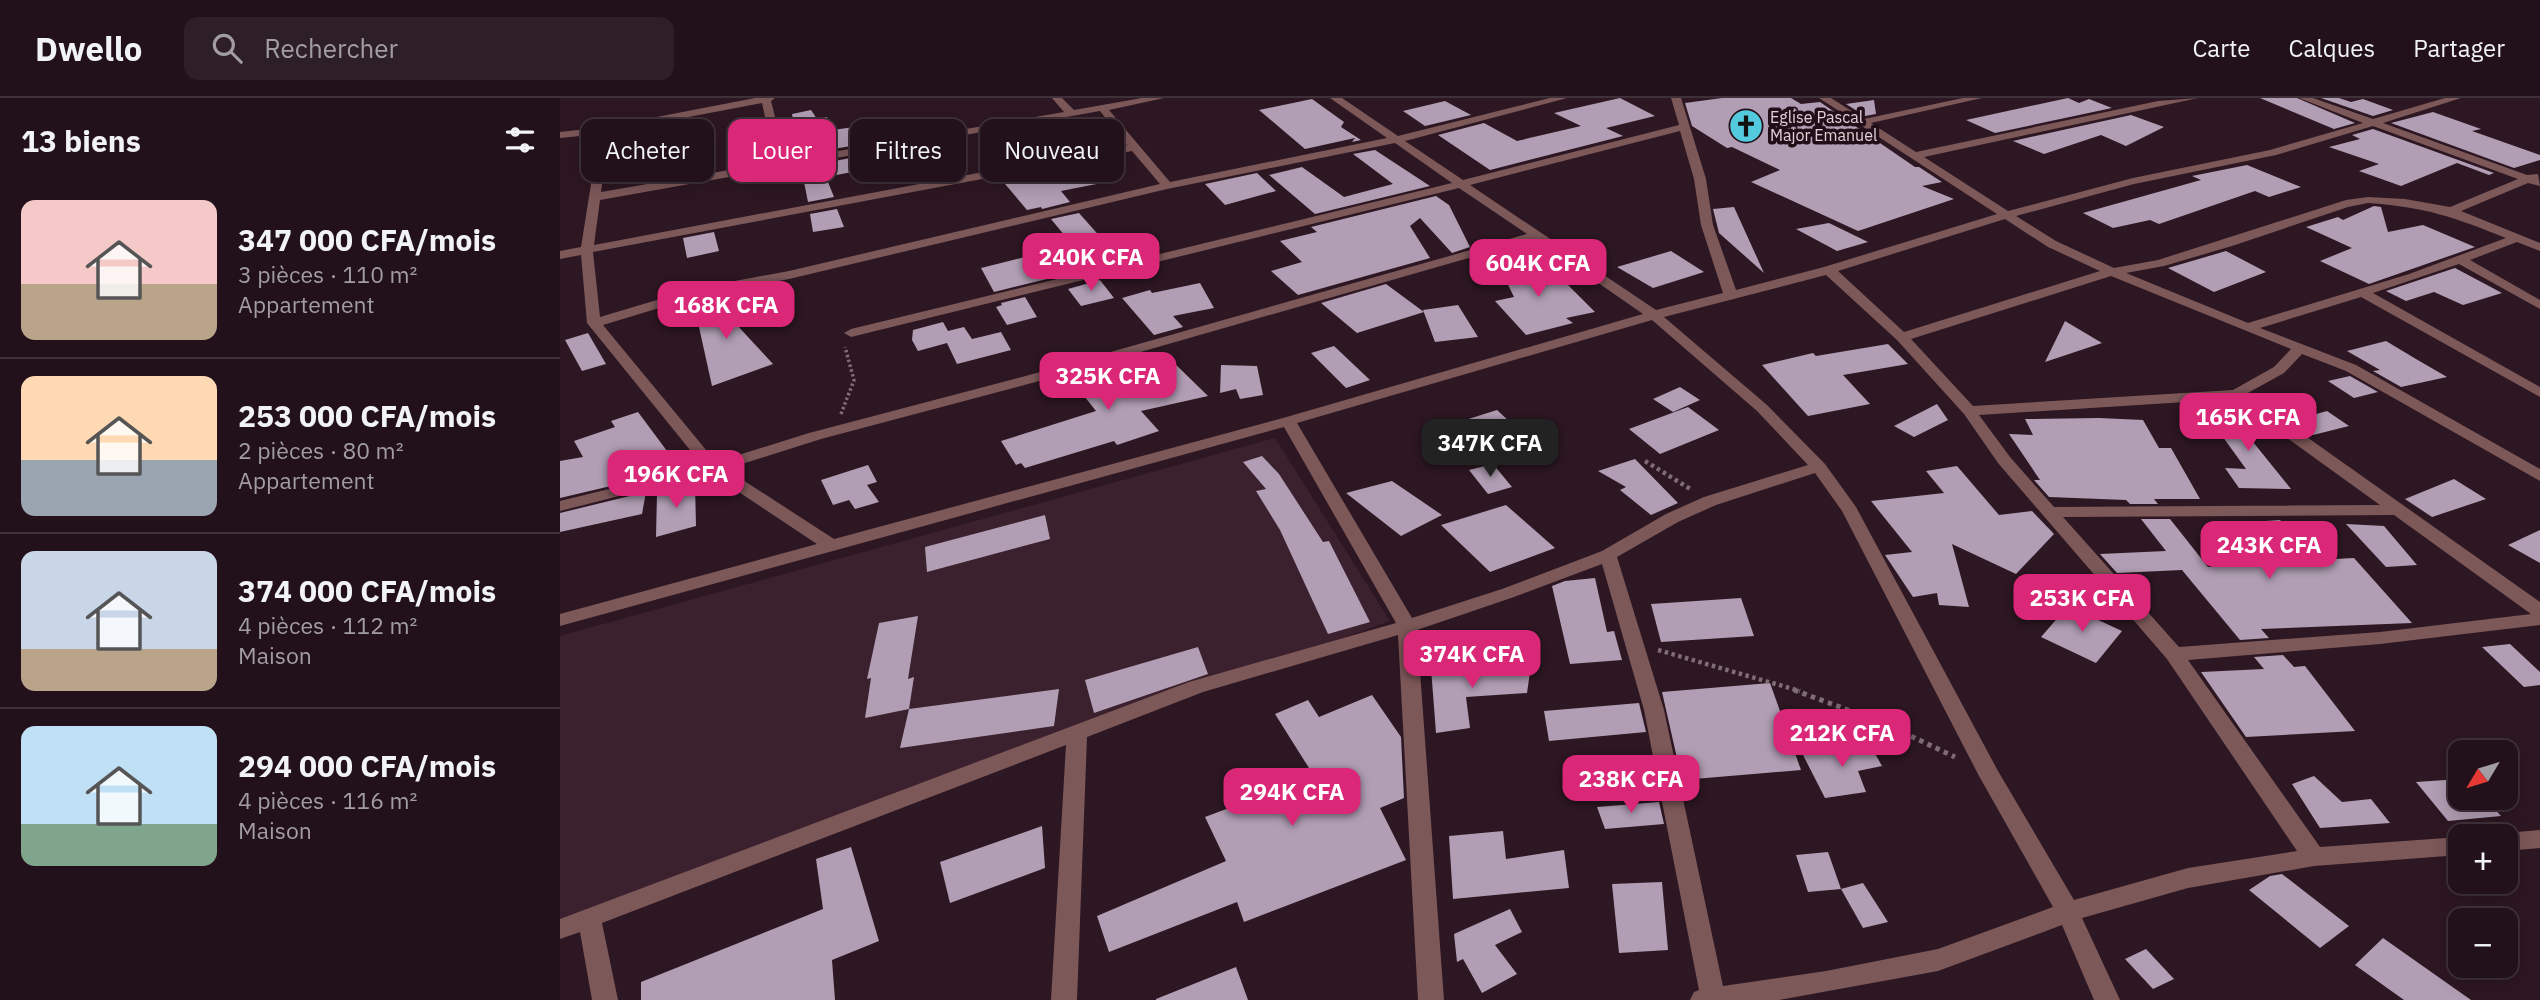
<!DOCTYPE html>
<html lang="fr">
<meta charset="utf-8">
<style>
body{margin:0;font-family:"IBM Plex Sans",sans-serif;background:#2e1f27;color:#f1f3f6;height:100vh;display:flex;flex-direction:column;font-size:26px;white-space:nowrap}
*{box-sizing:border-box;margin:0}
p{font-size:23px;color:#a29da2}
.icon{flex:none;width:38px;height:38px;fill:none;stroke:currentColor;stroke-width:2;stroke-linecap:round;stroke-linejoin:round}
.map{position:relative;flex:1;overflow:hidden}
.sheet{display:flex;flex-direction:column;background:#22111a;width:560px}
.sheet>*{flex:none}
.banner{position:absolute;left:21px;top:21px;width:665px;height:63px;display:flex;gap:14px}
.needle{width:46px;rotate:232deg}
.fabs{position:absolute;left:1888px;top:642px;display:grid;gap:14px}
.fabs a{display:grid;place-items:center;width:70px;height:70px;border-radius:14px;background:#22111a;box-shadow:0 4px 18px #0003,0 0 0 2px #3f3139;font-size:35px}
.price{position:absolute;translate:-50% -60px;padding:0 16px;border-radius:14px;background:#db2777;color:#fff;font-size:23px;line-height:46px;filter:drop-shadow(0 2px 4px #0008)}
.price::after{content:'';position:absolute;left:50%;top:42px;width:21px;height:16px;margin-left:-10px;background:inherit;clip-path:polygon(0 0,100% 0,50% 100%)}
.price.current{background:#222;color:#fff}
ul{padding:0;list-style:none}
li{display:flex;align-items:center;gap:21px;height:175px;padding:0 21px}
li+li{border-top:2px solid #3f3139}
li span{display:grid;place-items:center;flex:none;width:196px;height:140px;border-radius:14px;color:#555}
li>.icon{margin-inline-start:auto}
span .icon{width:84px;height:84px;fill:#fffc;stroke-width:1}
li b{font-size:30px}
h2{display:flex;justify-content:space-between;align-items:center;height:84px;padding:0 21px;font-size:30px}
.tag{padding:0 24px;border-radius:14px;background:#22111a;box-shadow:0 4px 18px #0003,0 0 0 2px #3f3139;font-size:24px;line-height:63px}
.tag.current{background:#db2777;color:#fff}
header{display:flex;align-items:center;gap:42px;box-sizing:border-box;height:98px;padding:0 35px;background:#22111a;border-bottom:2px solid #3f3139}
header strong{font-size:33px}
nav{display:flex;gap:38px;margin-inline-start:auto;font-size:24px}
.search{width:490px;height:63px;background:#2e1f27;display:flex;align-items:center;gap:18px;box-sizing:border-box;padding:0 24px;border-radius:14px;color:#a29da2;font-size:26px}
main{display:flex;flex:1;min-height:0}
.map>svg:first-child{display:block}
</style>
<header>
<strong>Dwello</strong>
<div class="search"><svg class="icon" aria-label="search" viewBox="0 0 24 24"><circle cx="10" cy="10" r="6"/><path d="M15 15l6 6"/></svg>Rechercher</div>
<nav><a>Carte</a><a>Calques</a><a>Partager</a></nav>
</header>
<main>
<section class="sheet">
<h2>13 biens<svg class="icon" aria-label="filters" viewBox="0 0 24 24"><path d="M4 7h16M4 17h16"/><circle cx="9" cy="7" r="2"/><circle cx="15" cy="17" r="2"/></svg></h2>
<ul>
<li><span style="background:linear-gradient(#f6c9c9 60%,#b9a48a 0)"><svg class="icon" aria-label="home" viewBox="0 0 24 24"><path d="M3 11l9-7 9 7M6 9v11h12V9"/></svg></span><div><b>347 000 CFA/mois</b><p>3 pièces · 110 m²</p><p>Appartement</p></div></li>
<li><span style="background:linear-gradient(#ffd9b3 60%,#9aa5b1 0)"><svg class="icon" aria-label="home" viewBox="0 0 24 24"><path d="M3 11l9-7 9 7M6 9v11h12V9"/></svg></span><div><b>253 000 CFA/mois</b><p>2 pièces · 80 m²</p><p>Appartement</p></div></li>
<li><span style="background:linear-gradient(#c9d6e8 70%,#b9a48a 0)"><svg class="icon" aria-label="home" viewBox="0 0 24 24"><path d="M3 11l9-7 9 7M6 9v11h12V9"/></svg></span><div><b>374 000 CFA/mois</b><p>4 pièces · 112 m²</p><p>Maison</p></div></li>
<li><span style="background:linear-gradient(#bfe0f5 70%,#7fa58c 0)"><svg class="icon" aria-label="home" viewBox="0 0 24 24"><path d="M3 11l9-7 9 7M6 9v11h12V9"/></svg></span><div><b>294 000 CFA/mois</b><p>4 pièces · 116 m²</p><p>Maison</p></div></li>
</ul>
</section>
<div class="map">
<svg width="1980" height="902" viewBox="0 0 1980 902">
<rect width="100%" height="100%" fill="#2d1722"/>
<path fill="#3b202d" d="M715,340L830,523L0,822V538Z"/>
<g fill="#b19eb4">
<path d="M1060,0L1095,18L1046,30L1063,38L930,72L878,37L924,25L957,43L1021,28L994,15Z"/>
<path d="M1162,0H1231L1241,6L1260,4L1355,69H1359L1382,84L1362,88L1394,101L1298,133L1191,84L1220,72L1172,49L1167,50L1132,28L1125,5Z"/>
<path d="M1508,0L1519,5L1529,1L1552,10L1435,35L1406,22Z"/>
<path d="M1700,0H1737L1795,25L1774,31Z"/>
<path d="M1761,0H1779L1791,4L1803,1L1833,12L1813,18Z"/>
<path d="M752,1L784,24L781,29L801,42L792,44L795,40L745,51L699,12Z"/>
<path d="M1314,2L1316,16L1305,18L1286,6Z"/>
<path d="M885,3L911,17L865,28L843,13Z"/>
<path d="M251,12L257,21L267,19L273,32L301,28L308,45L239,57L232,16Z"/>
<path d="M1873,14L1921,31L1912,33L1980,57V62L1954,70L1831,25Z"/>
<path d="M1571,17L1604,29L1566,48L1541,37L1484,56L1453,43Z"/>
<path d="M1813,31L1934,75L1929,77L1897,65L1841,88L1799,73L1819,66L1769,49L1800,41L1792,37Z"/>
<path d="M815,52L870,88L755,116L709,77L742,69L784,99L833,86L793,56Z"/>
<path d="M313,56L318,69L266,79L274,99L248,104L241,69Z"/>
<path d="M546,60L562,81L501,93L510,104L482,111L481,109L467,112L440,80Z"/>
<path d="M1687,67L1741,89L1709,99L1695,93L1599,126L1590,122L1553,130L1523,115L1641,82L1632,78Z"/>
<path d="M697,75L716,93L665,107L645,86Z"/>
<path d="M876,98L889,107L910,149L892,155L860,120L850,128L870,160L738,197L711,173L742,164L720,143L757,134L751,129Z"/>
<path d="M1814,108L1821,109L1828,134L1863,127L1915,149L1809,186L1760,163L1792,150L1746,129L1778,119L1783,122Z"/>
<path d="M1174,109L1204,175L1159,135L1153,111Z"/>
<path d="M277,111L284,129L253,134L250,116Z"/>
<path d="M519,115L543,142L514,149L491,121Z"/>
<path d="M1269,125L1308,144L1277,153L1236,131Z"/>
<path d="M154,134L159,153L127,160L123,140Z"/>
<path d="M1111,153L1144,174L1093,190L1057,169Z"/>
<path d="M1666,153L1706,174L1654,194L1608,170Z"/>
<path d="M477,156L495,179L434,194L421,170Z"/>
<path d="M966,158L984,188L1004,183L1035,214L1006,220L1013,225L966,237L935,203L954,199L936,162Z"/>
<path d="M1895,170L1942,195L1903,207L1874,194L1846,203L1826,193Z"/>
<path d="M540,182L554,200L521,208L508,191Z"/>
<path d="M640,185L654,210L613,218L623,229L594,237L562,200L590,192L592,195Z"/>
<path d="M826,186L864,214L797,235L761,205Z"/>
<path d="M168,195L176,226L213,266L152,288L133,202Z"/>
<path d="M465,199L477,219L447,227L436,209L442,207L441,205Z"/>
<path d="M898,207L918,239L875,244L863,212Z"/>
<path d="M1505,223L1542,245L1485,264Z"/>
<path d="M383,224L388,233L404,229L412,241L441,234L451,252L397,266L387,245L358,253L352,242L353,232Z"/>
<path d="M28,235L46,266L22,273L5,242Z"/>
<path d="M1826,243L1856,261L1887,279L1841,289L1813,273L1820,272L1787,253Z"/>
<path d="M1328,246L1348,266L1283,277L1310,306L1248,318L1202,267L1253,255L1256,258Z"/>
<path d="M774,248L810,282L786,290L751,255Z"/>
<path d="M608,259L648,298L581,313L599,333L557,347L554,343L465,370L461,365L456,367L441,343L536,313L509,279L543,269L551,278Z"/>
<path d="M661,267L697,268L703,297L680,301L676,291L660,295Z"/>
<path d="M1790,278L1818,294L1794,300L1768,283Z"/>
<path d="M1120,289L1140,302L1113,314L1093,301Z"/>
<path d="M1377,306L1388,322L1354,339L1334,328Z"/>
<path d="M1128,309L1159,332L1100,356L1069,331Z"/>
<path d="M937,312L963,336L977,334L983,357L914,365L880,330Z"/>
<path d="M1767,313L1789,328L1753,337L1731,323Z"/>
<path d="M78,314L107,353L93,356L89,379L0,400V363L23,359L14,343L55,329L51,323Z"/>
<path d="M1647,317L1693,319L1709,339H1689L1731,391L1679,390L1665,370L1686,371Z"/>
<path d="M1539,320L1583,322L1599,350H1611L1640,401H1594L1598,406H1570L1566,402L1489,399L1474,382H1480L1449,336L1473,337L1465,321Z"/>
<path d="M702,358L719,376L763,444L769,443L810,524L768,536L720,432L696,393L706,391L683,364Z"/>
<path d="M1075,361L1118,405L1091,417L1060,392L1066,389L1038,373Z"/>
<path d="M933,366L952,389L928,396L909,372Z"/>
<path d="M308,367L317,384L307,387L319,404L295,411L289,402L273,407L261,382Z"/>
<path d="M1397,368L1439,417L1472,413L1494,436L1456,476L1392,446L1409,509L1379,507L1377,495L1353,499L1325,457L1352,454L1311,403L1384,395L1366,373Z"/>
<path d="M1894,381L1926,401L1872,419L1845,401Z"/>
<path d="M832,383L882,417L841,438L786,395Z"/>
<path d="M135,386L136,428L96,439L97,396Z"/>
<path d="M86,394L82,416L0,434V415Z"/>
<path d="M946,407L995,450L930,474L881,427Z"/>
<path d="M485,417L490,441L367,474L365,449Z"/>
<path d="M1581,421H1610L1648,469L1700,466L1664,426L1720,422L1755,462L1794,460L1852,525L1701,531L1709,540L1680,542L1622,472L1557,475L1540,456L1606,453Z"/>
<path d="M1786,426L1824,428L1857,467L1826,469Z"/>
<path d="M1980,432V465L1948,447Z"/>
<path d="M1035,480L1047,534L1054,533L1062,562L1010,566L992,488L1005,483Z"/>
<path d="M1181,500L1194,538L1101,544L1091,506Z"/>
<path d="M1508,508L1562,533L1536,565L1481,539Z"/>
<path d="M358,518L348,581L354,579L349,611L305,620L311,580L307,581L319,525Z"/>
<path d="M1950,546L1980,574V587L1964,589L1922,549Z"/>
<path d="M638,549L648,576L534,615L525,582Z"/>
<path d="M1723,557L1734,569L1745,568L1795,633L1686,639L1641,574L1704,571L1694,559Z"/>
<path d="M971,567L967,595L906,599L910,630L876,635L871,570Z"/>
<path d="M1210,585L1241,672L1122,682L1102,594Z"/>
<path d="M499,591L494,628L340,650L349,611Z"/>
<path d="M812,597L841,639L844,700L820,710L846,762L684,824L677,804L549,854L537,818L666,763L645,719L754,678L715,616L748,602L759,619Z"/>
<path d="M1079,605L1086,634L989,643L984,613Z"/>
<path d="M1309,645L1322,668L1298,673L1306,694L1265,700L1243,657Z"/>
<path d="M1754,678L1782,704L1811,701L1830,725L1760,730L1732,686Z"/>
<path d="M1900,681V700H1925L1941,718L1888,723L1856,684Z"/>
<path d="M1099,704L1104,726L1045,731L1037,709Z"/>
<path d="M482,728L485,770L390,805L380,764Z"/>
<path d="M943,733L946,761L1004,752L1009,790L893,801L889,738Z"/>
<path d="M291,749L319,843L272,862L275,902H81V884L263,811L256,761Z"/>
<path d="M1268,754L1281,791L1248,794L1236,757Z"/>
<path d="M1722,776L1789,828L1760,850L1689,792L1710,778Z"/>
<path d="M1102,784L1108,852L1059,855L1052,786Z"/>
<path d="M1303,785L1328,824L1303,830L1281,791Z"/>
<path d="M950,811L962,834L935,847L957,876L922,895L903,861L897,864L894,836Z"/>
<path d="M1823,840L1911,902H1844L1795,867Z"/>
<path d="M1586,851L1614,881L1593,891L1565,861Z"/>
<path d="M676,869L688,902H596V901Z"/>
</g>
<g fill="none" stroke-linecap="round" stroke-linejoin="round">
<path stroke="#7f6c75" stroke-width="3.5" stroke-dasharray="2.5 2.5" stroke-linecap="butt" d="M281,316L294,282L285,249"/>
<g stroke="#7f6c75" stroke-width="4.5" stroke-dasharray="3.5 3.5" stroke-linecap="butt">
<path d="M1085,363L1132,392"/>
<path d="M1098,552L1240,593"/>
</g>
<path stroke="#7f6c75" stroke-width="5" stroke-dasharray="4.5 4.5" stroke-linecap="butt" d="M1234,592L1323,625L1395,659"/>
<g fill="#7d5859" fill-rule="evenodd">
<path d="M195,0H215L211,3L226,62L504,14L492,0H502L514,12L582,0H604L549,12L610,84L827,40L770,0H782L838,38L990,0H1007L845,43L903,82L1119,27L1111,0H1121L1146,81L1153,127L1176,192L1264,169L1437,116L1259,0H1271L1304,21L1403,0H1422L1311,25L1356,54L1598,3L1638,0L1364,59L1448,113L1573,80L1710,52L1803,25L1739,0H1753L1813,21L1885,0H1901L1823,25L1967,77L1978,76L1980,88L1968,85L1901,113L1980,145V153L1957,144L1910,162L1980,202V211L1899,166L1813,195L1980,289V299L1801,199L1700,230L1796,267L1980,371V383L1786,273L1742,256L1724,275L1686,296L1980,504V527L1820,546L1628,562L1760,749L1900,739V757L1754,768L1628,790L1522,820L1560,902H1534L1502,827L1378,873L1219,902H1130L1134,894L1139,892L1084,612L1042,466L954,499L857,532L884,902H858L838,537L643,594L527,639L517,902H491L506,647L42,825L58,902H32L20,834L0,841V821L629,584L836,525L724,329L0,528V516L257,446L150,375L0,413V403L143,368L27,225L21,157L0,161V153L21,149L39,36L0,40V34L45,29ZM202,5L215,64L41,94L50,34ZM540,13L567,47L34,147L40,102ZM1813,28L1958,81L1890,109L1845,101L1808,99L1786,102L1598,162L1554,170L1496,143L1456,118L1574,86L1716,57ZM1120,33L1134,81L1141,127L1163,195L1096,212L910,87ZM835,45L892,85L291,231L284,235L291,239L899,90L967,136L473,276L249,335L156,364L43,227L139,198L229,181L607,91ZM572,53L600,86L229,173L137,190L40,219L33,154ZM1808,105C1865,109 1894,119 1946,140L1849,176L1688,225L1566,175L1604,168L1672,148L1788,109ZM1445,121L1488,149L1540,173L1344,234L1278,173ZM975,141L1083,216L723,320L274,441L166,371L261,341L483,282ZM1266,177L1337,242L1404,316L1438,365L1607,561L1737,753L1628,770L1514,802L1438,673L1296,409L1265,366L1207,307L1104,219ZM1551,178L1731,251L1714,269L1673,292L1413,308L1351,241ZM1092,222L1197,313L1248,367L1144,399L1106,416L1042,453L942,491L852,520L737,325ZM1673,301L1820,407L1494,409L1450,359L1419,317ZM1255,375L1282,413L1419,678L1493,809L1378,851L1266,873L1163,888L1104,612L1057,459L1118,424L1156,407ZM1834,417L1971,516L1820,534L1619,549L1503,419Z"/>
<path d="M1980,732V750L1946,753V738H1938L1946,735Z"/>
</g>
</g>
<defs>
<g id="church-disc" transform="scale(1.75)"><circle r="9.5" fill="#54cade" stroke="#220e18"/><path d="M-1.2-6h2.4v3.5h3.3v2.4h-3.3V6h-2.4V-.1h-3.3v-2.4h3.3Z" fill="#111"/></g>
</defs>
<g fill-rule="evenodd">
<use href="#church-disc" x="1186" y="28"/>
</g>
<g text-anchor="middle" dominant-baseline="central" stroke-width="7" stroke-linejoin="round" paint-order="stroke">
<g font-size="16" fill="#e0d0d7" stroke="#220e18" text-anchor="start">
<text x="1210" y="19">Eglise Pascal<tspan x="1210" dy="18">Major Emanuel</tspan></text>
</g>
</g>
</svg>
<div class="fabs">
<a><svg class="needle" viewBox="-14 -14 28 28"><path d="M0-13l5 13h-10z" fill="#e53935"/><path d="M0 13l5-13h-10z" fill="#a29da2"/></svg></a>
<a>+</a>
<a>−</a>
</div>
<b class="price" style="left:531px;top:195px">240K CFA</b>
<b class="price" style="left:978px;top:201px">604K CFA</b>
<b class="price" style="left:166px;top:243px">168K CFA</b>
<b class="price" style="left:548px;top:314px">325K CFA</b>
<b class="price" style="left:1688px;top:355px">165K CFA</b>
<b class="price current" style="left:930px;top:381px">347K CFA</b>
<b class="price" style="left:116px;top:412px">196K CFA</b>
<b class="price" style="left:1709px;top:483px">243K CFA</b>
<b class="price" style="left:1522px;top:536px">253K CFA</b>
<b class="price" style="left:912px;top:592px">374K CFA</b>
<b class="price" style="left:1282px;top:671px">212K CFA</b>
<b class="price" style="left:1071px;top:717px">238K CFA</b>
<b class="price" style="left:732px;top:730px">294K CFA</b>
<div class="banner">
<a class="tag">Acheter</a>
<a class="tag current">Louer</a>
<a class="tag">Filtres</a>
<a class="tag">Nouveau</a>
</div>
</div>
</main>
